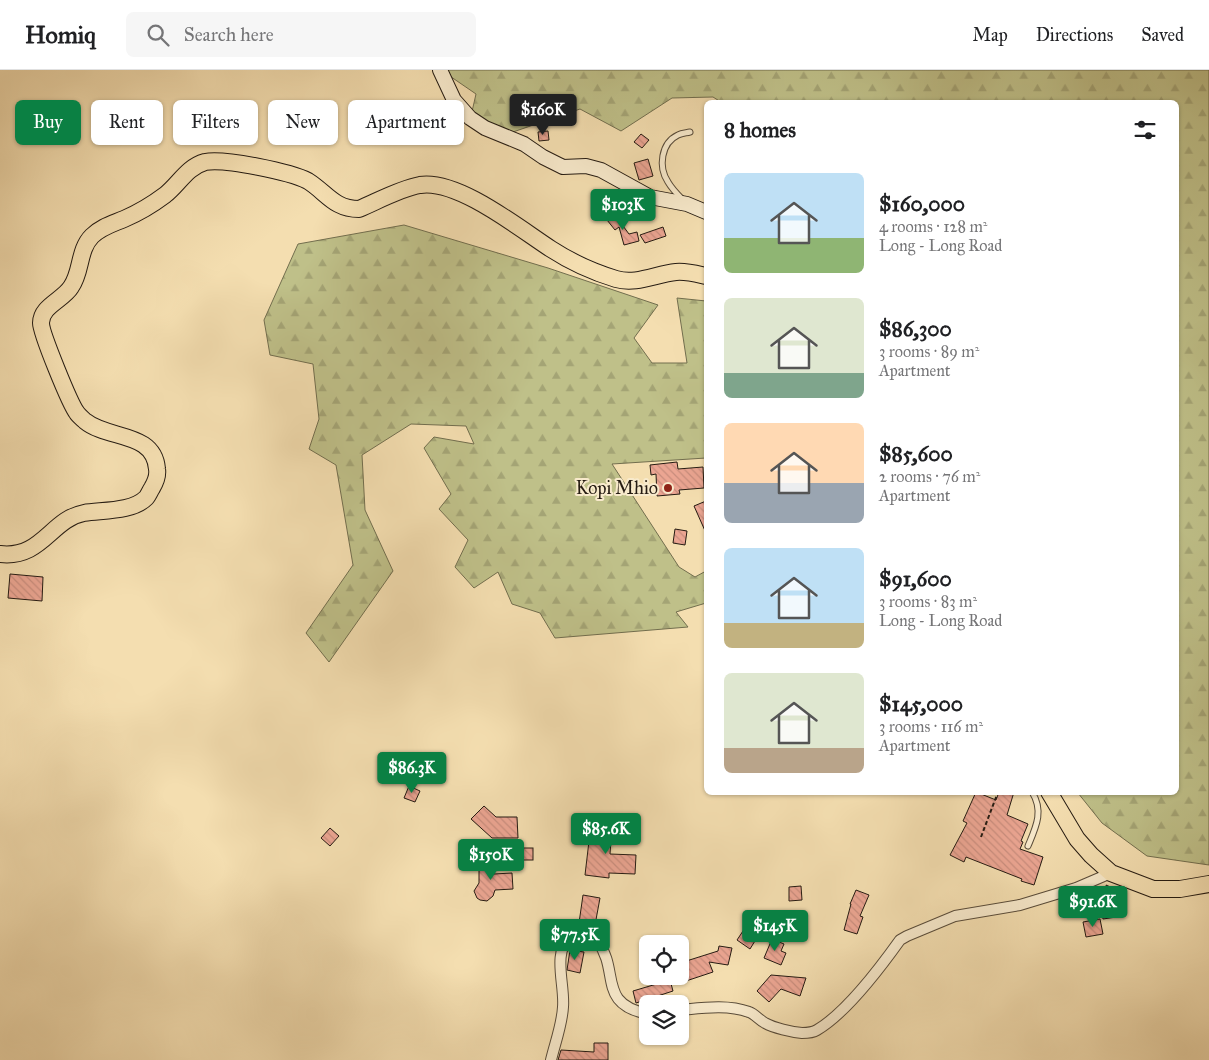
<!DOCTYPE html>
<meta charset="utf-8">
<style>
body{margin:0;font-family:"IM FELL Great Primer",serif;background:#f6f6f6;color:#202124;height:100vh;display:flex;flex-direction:column;font-size:19px;white-space:nowrap}
*{box-sizing:border-box;margin:0}
p{font-size:16px;color:#757577}
.icon{flex:none;width:28px;height:28px;fill:none;stroke:currentColor;stroke-width:2;stroke-linecap:round;stroke-linejoin:round}
.map{position:relative;flex:1;overflow:hidden}
.drawer{position:absolute;left:704px;top:30px;width:475px;height:695px;display:flex;flex-direction:column;background:#fff;border-radius:8px;box-shadow:0 1px 4px #0004}
.drawer>*{flex:none}
.hud{position:absolute;left:15px;top:30px;width:475px;height:45px;display:flex;gap:10px}
.buttons{position:absolute;left:639px;top:865px;display:grid;gap:10px}
.buttons a{display:grid;place-items:center;width:50px;height:50px;border-radius:8px;background:#fff;box-shadow:0 1px 4px #0004;font-size:25px}
.price{position:absolute;translate:-50% -42px;padding:0 11px;border-radius:5px;background:#0b8043;color:#fff;font-size:16px;line-height:32px;filter:drop-shadow(0 1px 2px #0008)}
.price::after{content:'';position:absolute;left:50%;top:30px;width:15px;height:11px;margin-left:-8px;background:inherit;clip-path:polygon(0 0,100% 0,50% 100%)}
.price.current{background:#222;color:#fff}
ul{padding:0;list-style:none}
li{display:flex;align-items:center;gap:15px;height:125px;padding:0 20px}
li span{display:grid;place-items:center;flex:none;width:140px;height:100px;border-radius:8px;color:#555}
li>.icon{margin-inline-start:auto}
span .icon{width:60px;height:60px;fill:#fffc;stroke-width:1}
li b{font-size:21px}
h2{display:flex;justify-content:space-between;align-items:center;height:60px;padding:0 20px;font-size:21px}
.pill{padding:0 18px;border-radius:8px;background:#fff;box-shadow:0 1px 4px #0004;font-size:18px;line-height:45px}
.pill.current{background:#0b8043;color:#fff}
header{display:flex;align-items:center;gap:30px;box-sizing:border-box;height:70px;padding:0 25px;background:#fff;border-bottom:1px solid #e0e0e0}
header strong{font-size:24px}
nav{display:flex;gap:28px;margin-inline-start:auto;font-size:18px}
.search{width:350px;height:45px;background:#f6f6f6;display:flex;align-items:center;gap:12px;box-sizing:border-box;padding:0 18px;border-radius:8px;color:#757577;font-size:19px}
.map>svg:first-child{display:block}
</style>
<header>
<strong>Homiq</strong>
<div class="search"><svg class="icon" aria-label="search" viewBox="0 0 24 24"><circle cx="10" cy="10" r="6"/><path d="M15 15l6 6"/></svg>Search here</div>
<nav><a>Map</a><a>Directions</a><a>Saved</a></nav>
</header>
<div class="map">
<svg width="1209" height="990" viewBox="0 0 1209 990">
<defs>
<pattern id="forest-firs" width="22" height="20" patternUnits="userSpaceOnUse" patternTransform="scale(1.25)"><rect width="22" height="20" fill="#bfc089"/><path d="M5 1l3.5 6h-7zM16 11l3.5 6h-7z" fill="#a4a475"/></pattern>
<pattern id="building-back-hatch" width="6" height="6" patternUnits="userSpaceOnUse" patternTransform="scale(1.25)"><rect width="6" height="6" fill="#eba592"/><path d="M-1 5l2 2M0 0l6 6M5-1l2 2" fill="none" stroke="#c98d7d"/></pattern>
</defs>
<rect width="100%" height="100%" fill="#f4deb0"/>
<filter id="stains"><feTurbulence type="fractalNoise" baseFrequency=".004" numOctaves="4"/><feColorMatrix values="0 0 0 0 .2 0 0 0 0 .09 0 0 0 0 .02 0 0 0 .5 -.17"/></filter>
<radialGradient id="worn" r=".72"><stop offset=".6" stop-color="#630" stop-opacity="0"/><stop offset="1" stop-color="#630" stop-opacity=".3"/></radialGradient>
<g fill="url(#forest-firs)" stroke="#726e4e">
<path d="M441,0H1209V795L1147,786L1102,753L1078,723L1176,722V32H721L713,27L672,28L621,61L580,39L510,63L471,46L476,24Z"/>
<path d="M404,155L548,198L658,235L634,268L652,293H687L677,228L706,231V388L612,394L679,497L695,507L706,501V533L676,542L688,557L555,568L540,543L512,534L498,502L474,518L455,497L468,470L439,439L451,424L424,378L434,367L474,374L466,356L411,354L362,385L365,440L393,501L329,592L306,563L353,495L336,395L309,379L319,349L313,294L270,285L264,250L298,174Z"/>
</g>
<g fill="url(#building-back-hatch)" stroke="#251b12">
<path d="M548,61L549,70L539,71L538,62Z"/>
<path d="M641,64L649,70L642,78L634,72Z"/>
<path d="M648,89L653,106L639,110L634,93Z"/>
<path d="M615,145L629,164L637,162L639,171L624,175L619,157L615,160L607,150Z"/>
<path d="M663,157L666,166L645,173L640,165Z"/>
<path d="M677,392L678,399L703,397L704,418L679,420L680,424L657,426L656,404L651,405L650,395Z"/>
<path d="M706,431V463L694,436Z"/>
<path d="M675,459L687,461L685,475L673,473Z"/>
<path d="M10,504L43,507L42,531L8,528Z"/>
<path d="M409,716L420,721L415,732L404,728Z"/>
<path d="M976,722L996,730L999,722H1014L1007,745L1028,754L1021,771L1023,772L1020,779L1043,787L1034,815L1021,811L1022,809L966,787L964,792L950,785L967,753L963,751Z"/>
<path d="M484,736L496,747H517L518,768H492L471,749Z"/>
<path d="M588,755L612,757L610,784L636,785L635,804L609,803V808L585,805L589,771H587Z"/>
<path d="M330,758L339,766L330,776L321,768Z"/>
<rect x="522" y="778" width="11" height="12"/>
<path d="M479,789H494V804L512,803L513,819L495,820L493,826L487,831L480,830L477,828L474,821L479,813Z"/>
<path d="M1106,815L1119,821L1123,846L1103,849L1098,820L1107,819Z"/>
<path d="M801,816L802,830L789,831V817Z"/>
<path d="M856,820L869,825L860,846L863,847L857,864L844,860L851,834H850Z"/>
<path d="M583,825L600,828L595,855L579,853Z"/>
<path d="M1100,849L1103,864L1086,867L1083,852Z"/>
<path d="M745,858L758,866L750,879L737,870Z"/>
<path d="M772,869L784,874L781,881L786,883L781,895L764,888Z"/>
<path d="M719,876L732,878L728,895L709,892L713,902L680,913V893L718,881Z"/>
<path d="M570,880L584,882L580,903L567,900Z"/>
<path d="M771,905L806,908L800,926L781,919L769,932L757,921Z"/>
<path d="M670,910L673,921L636,933L633,921Z"/>
<path d="M594,973H608V990H558L561,980L594,982Z"/>
</g>
<g fill="none" stroke-linecap="round" stroke-linejoin="round">
<g stroke="#594c3a" stroke-width="7">
<g id="lane">
<path d="M683,130C678,125 672,119 668,112C658,97 661,73 678,65C682,63 686,63 690,62"/>
<path d="M1028,776C1036,757 1044,741 1032,722"/>
</g>
</g>
<g stroke="#594c3a" stroke-width="12">
<g id="street">
<path d="M680,940C702,938 727,934 749,942C755,944 759,950 765,953C774,958 791,962 802,963C807,963 812,963 817,960C846,943 880,898 900,870L907,866L955,846L1020,835L1076,818L1111,803"/>
<path d="M551,990C555,973 562,955 563,937C565,914 552,884 570,866C575,865 584,862 589,864C593,865 596,870 598,872C620,902 597,934 648,944"/>
</g>
</g>
<g stroke="#251b12" stroke-width="16">
<path id="secondary" d="M440,0L454,30L470,48L485,58L524,74L543,87L563,97L586,96L601,100L650,127L687,134L706,142"/>
</g>
<g stroke="#251b12" stroke-width="18">
<g id="primary">
<path d="M0,484C42,489 51,449 84,443C102,440 132,442 146,428C148,426 150,421 152,418C155,413 158,405 157,399C154,361 108,370 85,351C83,349 79,346 77,343C70,334 41,263 41,253C41,236 63,230 71,217C82,202 78,180 92,166C101,157 112,154 124,149C138,143 153,134 165,125C179,114 187,97 205,92C224,88 291,102 308,111C327,123 334,139 359,139C378,131 399,119 420,115C458,109 520,159 551,179C571,192 593,202 616,209C636,215 656,204 676,202C686,201 697,204 706,206"/>
<path d="M1049,722L1077,769L1091,785L1111,803L1153,819H1180L1209,814"/>
</g>
</g>
<path stroke="#251b12" stroke-width="2" stroke-dasharray="4 2.5" stroke-linecap="butt" d="M981,767L998,722"/>
<use href="#lane" stroke="#f8eacc" stroke-width="5"/>
<use href="#street" stroke="#f8eacc" stroke-width="10"/>
<use href="#secondary" stroke="#f8eacc" stroke-width="14"/>
<use href="#primary" stroke="#f4deb0" stroke-width="16"/>
</g>
<circle fill="#8f2418" stroke="#f8eacc" stroke-width="2" cx="668" cy="418" r="5"/>
<g text-anchor="middle" dominant-baseline="central" stroke-width="4" stroke-linejoin="round" paint-order="stroke">
<g font-size="18" fill="#251b12" stroke="#f8eacc" text-anchor="end">
<text x="658" y="418">Kopi Mhio</text>
</g>
</g>
<rect width="100%" height="100%" filter="url(#stains)"/>
<rect width="100%" height="100%" fill="url(#worn)"/>
</svg>
<div class="buttons">
<a><svg class="icon" aria-label="locate" viewBox="0 0 24 24"><circle cx="12" cy="12" r="6"/><path d="M12 2v4M12 18v4M2 12h4M18 12h4"/></svg></a>
<a><svg class="icon" aria-label="layers" viewBox="0 0 24 24"><path d="M12 4l9 5-9 5-9-5zM3 14l9 5 9-5"/></svg></a>
</div>
<b class="price current" style="left:543px;top:66px">$160K</b>
<b class="price" style="left:623px;top:161px">$103K</b>
<b class="price" style="left:412px;top:724px">$86.3K</b>
<b class="price" style="left:606px;top:785px">$85.6K</b>
<b class="price" style="left:491px;top:811px">$150K</b>
<b class="price" style="left:1093px;top:858px">$91.6K</b>
<b class="price" style="left:775px;top:882px">$145K</b>
<b class="price" style="left:575px;top:891px">$77.5K</b>
<div class="hud">
<a class="pill current">Buy</a>
<a class="pill">Rent</a>
<a class="pill">Filters</a>
<a class="pill">New</a>
<a class="pill">Apartment</a>
</div>
<section class="drawer">
<h2>8 homes<svg class="icon" aria-label="filters" viewBox="0 0 24 24"><path d="M4 7h16M4 17h16"/><circle cx="9" cy="7" r="2"/><circle cx="15" cy="17" r="2"/></svg></h2>
<ul>
<li><span style="background:linear-gradient(#bfe0f5 65%,#8fb573 0)"><svg class="icon" aria-label="home" viewBox="0 0 24 24"><path d="M3 11l9-7 9 7M6 9v11h12V9"/></svg></span><div><b>$160,000</b><p>4 rooms · 128 m²</p><p>Long - Long Road</p></div></li>
<li><span style="background:linear-gradient(#dfe7d0 75%,#7fa58c 0)"><svg class="icon" aria-label="home" viewBox="0 0 24 24"><path d="M3 11l9-7 9 7M6 9v11h12V9"/></svg></span><div><b>$86,300</b><p>3 rooms · 89 m²</p><p>Apartment</p></div></li>
<li><span style="background:linear-gradient(#ffd9b3 60%,#9aa5b1 0)"><svg class="icon" aria-label="home" viewBox="0 0 24 24"><path d="M3 11l9-7 9 7M6 9v11h12V9"/></svg></span><div><b>$85,600</b><p>2 rooms · 76 m²</p><p>Apartment</p></div></li>
<li><span style="background:linear-gradient(#bfe0f5 75%,#c2b280 0)"><svg class="icon" aria-label="home" viewBox="0 0 24 24"><path d="M3 11l9-7 9 7M6 9v11h12V9"/></svg></span><div><b>$91,600</b><p>3 rooms · 83 m²</p><p>Long - Long Road</p></div></li>
<li><span style="background:linear-gradient(#dfe7d0 75%,#b9a48a 0)"><svg class="icon" aria-label="home" viewBox="0 0 24 24"><path d="M3 11l9-7 9 7M6 9v11h12V9"/></svg></span><div><b>$145,000</b><p>3 rooms · 116 m²</p><p>Apartment</p></div></li>
</ul>
</section>
</div>
